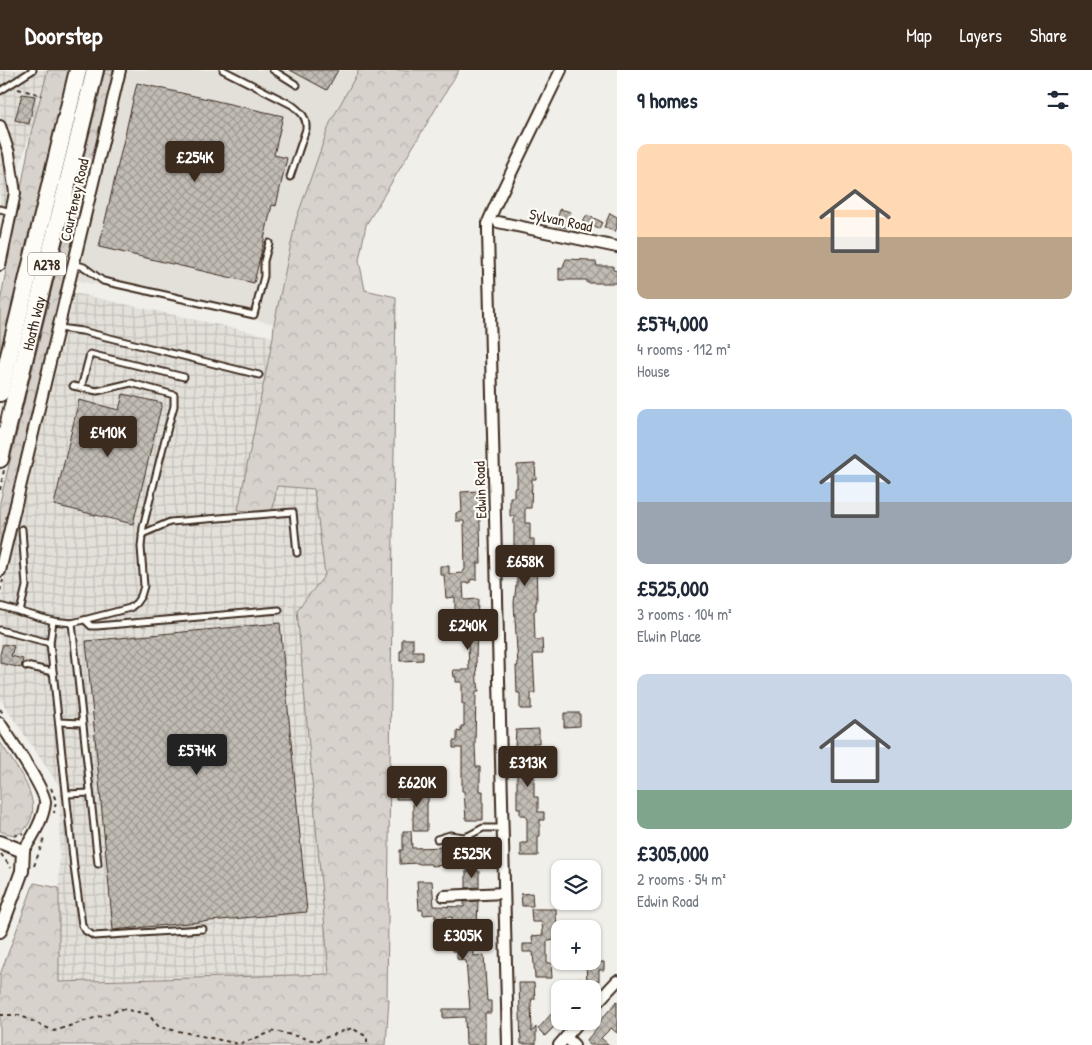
<!DOCTYPE html>
<meta charset="utf-8">
<style>
body{margin:0;font-family:"Patrick Hand",sans-serif;background:#f6f6f7;color:#1f2937;height:100vh;display:flex;flex-direction:column;font-size:19px;white-space:nowrap}
*{box-sizing:border-box;margin:0}
p{font-size:16px;color:#747a83}
.icon{flex:none;width:28px;height:28px;fill:none;stroke:currentColor;stroke-width:2;stroke-linecap:round;stroke-linejoin:round}
.map{position:relative;flex:1;overflow:hidden}
.sheet{display:flex;flex-direction:column;background:#fff;width:475px}
.sheet>*{flex:none}
.buttons{position:absolute;left:551px;top:790px;display:grid;gap:10px}
.buttons a{display:grid;place-items:center;width:50px;height:50px;border-radius:10px;background:#fff;box-shadow:0 1px 4px #0004;font-size:25px}
.price{position:absolute;translate:-50% -42px;padding:0 11px;border-radius:5px;background:#3b2a1e;color:#fff;font-size:16px;line-height:32px;filter:drop-shadow(0 1px 2px #0008)}
.price::after{content:'';position:absolute;left:50%;top:30px;width:15px;height:11px;margin-left:-8px;background:inherit;clip-path:polygon(0 0,100% 0,50% 100%)}
.price.selected{background:#222;color:#fff}
ul{padding:0;list-style:none}
li{display:grid;align-content:center;gap:10px;height:265px;padding:0 20px}
li span{display:grid;place-items:center;height:155px;border-radius:10px;color:#555}
li>.icon{margin-inline-start:auto}
span .icon{width:90px;height:90px;fill:#fffc;stroke-width:1}
li b{font-size:21px}
h2{display:flex;justify-content:space-between;align-items:center;height:60px;padding:0 20px;font-size:21px}
header{display:flex;align-items:center;gap:30px;box-sizing:border-box;height:70px;padding:0 25px;background:#3b2a1e;color:#fff}
header strong{font-size:24px}
nav{display:flex;gap:28px;margin-inline-start:auto;font-size:18px}
main{display:flex;flex:1;min-height:0}
.map>svg:first-child{display:block}
</style>
<header>
<strong>Doorstep</strong>
<nav><a>Map</a><a>Layers</a><a>Share</a></nav>
</header>
<main>
<div class="map">
<svg width="617" height="975" viewBox="0 0 617 975">
<defs>
<pattern id="industrial-grid" width="8" height="8" patternUnits="userSpaceOnUse" patternTransform="scale(1.25)"><rect width="8" height="8" fill="#e3e0da"/><path d="M0 4h8M4 0v8" fill="none" stroke="#c4c0bb"/></pattern>
<pattern id="forest-crowns" width="20" height="18" patternUnits="userSpaceOnUse" patternTransform="scale(1.25)"><rect width="20" height="18" fill="#d7d2cc"/><path d="M2 6a3 3 0 1 1 6 0M12 15a3 3 0 1 1 6 0" fill="none" stroke="#b9b4af"/></pattern>
<pattern id="building-cross-hatch" width="8" height="8" patternUnits="userSpaceOnUse" patternTransform="scale(1.25)"><rect width="8" height="8" fill="#c1bcb4"/><path d="M0 0l8 8M0 8l8-8" fill="none" stroke="#9e9992"/></pattern>
</defs>
<rect width="100%" height="100%" fill="#f1efea"/>
<filter id="ink" filterUnits="userSpaceOnUse"><feTurbulence type="fractalNoise" baseFrequency=".02" numOctaves="2"/><feDisplacementMap in="SourceGraphic" scale="10" xChannelSelector="R" yChannelSelector="G"/><feConvolveMatrix kernelMatrix="1 2 1 2 8 2 1 2 1" color-interpolation-filters="sRGB"/></filter>
<g filter="url(#ink)">
<path fill="#e3e0da" d="M117,0H359L330,53L296,150L274,254L66,208Z"/>
<g fill="url(#industrial-grid)">
<path d="M0,0H48L32,59L0,150Z"/>
<path d="M75,223L273,267L238,440L272,443L277,416L314,419L325,505L297,540L329,904L58,912L60,717L0,629V529Z"/>
</g>
<g fill="url(#forest-crowns)" stroke="#897e75">
<path d="M48,0H72L0,300V233L32,59Z"/>
<path d="M105,0H117L0,479V432Z"/>
<path d="M359,0H459L366,155L359,190L365,220L396,227L387,929H389L386,975H0V905L34,813L59,818V912L329,904L297,540L325,505L314,419L277,416L272,443L238,440L273,267L274,254L296,150L330,53Z"/>
<path d="M0,672C14,695 48,733 25,759C18,768 8,764 0,761Z"/>
</g>
<g fill="url(#building-cross-hatch)" stroke="#3b2a1e">
<path d="M290,0H338L327,20Z"/>
<path d="M137,13L283,46L274,85L287,88L276,136L272,135L254,213L99,177Z"/>
<path d="M22,24L35,26L29,54L15,50Z"/>
<path d="M560,139L571,142L567,158L556,155Z"/>
<path d="M610,143L617,147V157L615,162L604,157Z"/>
<path d="M587,145L602,152L599,159L583,152Z"/>
<path d="M566,189L589,190V192H596L597,196H613V200L617,201V213H587V210H559V198L562,199Z"/>
<path d="M123,324L162,333L133,454L54,435L79,330L119,340Z"/>
<path d="M535,394L536,409H532L531,438H525V453H530V469H534V484H539V491H536L537,532H536V540L534,541L535,570L542,569L543,584H533L535,623H531V639H520V623H517L516,596H518L514,533L516,516H517V504H522L521,480H514V446H510V427H514V418H517V395Z"/>
<path d="M479,421L481,493H477V509L470,510V513H463L464,530L478,529L476,588L477,613H478L479,621H476L475,676L476,697H480V721H483V750H466L464,721H462V678H453V671H457V661L461,662V656H464V634H462V612H456V607H454L453,600H469L468,574H465L464,563H461V540L455,541V527L446,528L444,505H440V496H449V504L463,503V501L465,500L464,451H456V443L462,442L461,422Z"/>
<path d="M280,553L307,842L113,860L86,571Z"/>
<path d="M402,569H413V581H423V590L400,591V581H402Z"/>
<path d="M3,574L14,576L11,586L23,589L21,598L0,593V584Z"/>
<path d="M564,643H580V656L564,657Z"/>
<path d="M539,659V673H533V692H536V702H534V727H538V742H544V750H540V766H538V786H521V773H527V750L525,745H520V738H517V702L516,691H514L516,660Z"/>
<path d="M396,722H428V732H427V761H413V729H396Z"/>
<path d="M403,761H411L412,778L446,777V776L463,775V794L431,796V794H419L418,793L400,794V780H403Z"/>
<path d="M466,801H479V817L466,818Z"/>
<path d="M417,811H432L434,836L464,837V832L478,831L477,856H473L474,886L484,885L487,931H491V943H485V975H466L465,947L443,948V939H470L466,891L457,889V881H452L451,872H453L452,847L435,848V844L423,845V840H419Z"/>
<path d="M532,823L533,836H522L521,824Z"/>
<path d="M531,839H556L557,870L547,871V893H551L552,908H535L533,882H523V874H533L532,866L543,865L542,852H532Z"/>
<path d="M586,892H604V900H599V911H595L590,917L592,919H570L579,908L587,914Z"/>
<path d="M519,913H534L535,929H532L531,933L532,962L536,957V974H521Z"/>
<path d="M617,931V963L611,958L601,968L609,975H590L586,971L597,958L595,957Z"/>
<path d="M560,934V951L545,966L538,959Z"/>
</g>
<g fill="none" stroke-linecap="round" stroke-linejoin="round">
<g stroke="#3b2a1e" stroke-width="9">
<g id="service">
<path d="M223,0L292,35C301,42 307,47 306,59L290,107"/>
<path d="M273,0L297,15"/>
<path d="M0,21L33,0"/>
<path d="M0,139L11,142"/>
<path d="M74,194L84,197L103,211L254,245L264,206V191L269,173"/>
<path d="M59,258L82,261L259,305"/>
<path d="M81,318L90,284L184,307"/>
<path d="M142,464L170,452L293,442L297,483"/>
<path d="M0,536L53,551L72,553L130,538L136,533L141,526L144,516L141,477L143,457L168,357L174,336V325L131,313L97,321L73,316"/>
<path d="M20,542L26,516L22,459"/>
<path d="M85,550L91,556H97L279,540"/>
<path d="M53,551L50,573L74,797L82,855L86,861L94,866L203,859"/>
<path d="M72,553L98,794"/>
<path d="M0,560L50,573"/>
<path d="M26,596L53,602"/>
<path d="M59,652L82,653"/>
<path d="M67,724L90,723"/>
<path d="M437,769L450,765L464,767L470,765L483,758H502"/>
</g>
</g>
<g stroke="#3b2a1e" stroke-width="14">
<g id="minor">
<path d="M0,56L9,83L15,123L0,195"/>
<path d="M498,152L617,177"/>
<path d="M0,501L120,0"/>
<path d="M0,653C8,666 46,720 45,733C43,751 33,767 23,781"/>
<path d="M444,826L504,823"/>
<path d="M592,938L617,911"/>
<path d="M566,967L574,975"/>
<path d="M508,975L488,162V152L496,134L561,0"/>
<path d="M559,975L580,951"/>
</g>
</g>
<g stroke="#3b2a1e" stroke-width="16">
<path id="tertiary" d="M0,772L23,781L22,801L0,861"/>
</g>
<g stroke="#3b2a1e" stroke-width="20">
<g id="primary">
<path d="M0,323L78,0"/>
<path id="s1" d="M0,389L95,0"/>
</g>
</g>
<g stroke="#3b2a1e" stroke-width="2" stroke-dasharray="4 4" stroke-linecap="butt">
<path d="M18,19L42,25"/>
<path d="M0,420L4,400"/>
<path d="M0,521L3,510"/>
<path d="M0,639L4,645"/>
<path d="M51,718L56,731L54,743"/>
<path d="M14,766L24,763"/>
<path d="M1,784L11,798"/>
<path d="M34,796L45,766"/>
<path d="M0,945H19L54,961L122,939L148,944L159,957L239,974L275,961L316,971L352,958L367,967V975"/>
</g>
<use href="#service" stroke="#fdfcf7" stroke-width="5"/>
<use href="#minor" stroke="#fdfcf7" stroke-width="10"/>
<use href="#tertiary" stroke="#fdfcf7" stroke-width="12"/>
<use href="#primary" stroke="#fdfcf7" stroke-width="16"/>
</g>
</g>
<g text-anchor="middle" dominant-baseline="central" stroke-width="4.5" stroke-linejoin="round" paint-order="stroke">
<rect fill="#fdfcf7" stroke="#75695f" stroke-width="1" x="28" y="182.5" width="38" height="23" rx="4"/>
<g font-size="14" font-weight="bold" fill="#3b2a1e">
<text x="47" y="194">A278</text>
</g>
<g font-size="15" fill="#3b2a1e" stroke="#fdfcf7">
<text transform="translate(74 130) rotate(-77)">Courteney Road</text>
<text transform="translate(561 150) rotate(12)">Sylvan Road</text>
<text stroke="none"><textPath href="#s1" startOffset="140">Hoath Way</textPath></text>
<text transform="translate(480 420) rotate(-92)">Edwin Road</text>
</g>
</g>
</svg>
<div class="buttons">
<a><svg class="icon" aria-label="layers" viewBox="0 0 24 24"><path d="M12 4l9 5-9 5-9-5zM3 14l9 5 9-5"/></svg></a>
<a>+</a>
<a>−</a>
</div>
<b class="price" style="left:195px;top:113px">£254K</b>
<b class="price" style="left:108px;top:388px">£410K</b>
<b class="price" style="left:525px;top:517px">£658K</b>
<b class="price" style="left:468px;top:581px">£240K</b>
<b class="price selected" style="left:197px;top:706px">£574K</b>
<b class="price" style="left:528px;top:718px">£313K</b>
<b class="price" style="left:417px;top:738px">£620K</b>
<b class="price" style="left:472px;top:809px">£525K</b>
<b class="price" style="left:463px;top:891px">£305K</b>
</div>
<section class="sheet">
<h2>9 homes<svg class="icon" aria-label="filters" viewBox="0 0 24 24"><path d="M4 7h16M4 17h16"/><circle cx="9" cy="7" r="2"/><circle cx="15" cy="17" r="2"/></svg></h2>
<ul>
<li><span style="background:linear-gradient(#ffd9b3 60%,#b9a48a 0)"><svg class="icon" aria-label="home" viewBox="0 0 24 24"><path d="M3 11l9-7 9 7M6 9v11h12V9"/></svg></span><div><b>£574,000</b><p>4 rooms · 112 m²</p><p>House</p></div></li>
<li><span style="background:linear-gradient(#a9c7e8 60%,#9aa5b1 0)"><svg class="icon" aria-label="home" viewBox="0 0 24 24"><path d="M3 11l9-7 9 7M6 9v11h12V9"/></svg></span><div><b>£525,000</b><p>3 rooms · 104 m²</p><p>Elwin Place</p></div></li>
<li><span style="background:linear-gradient(#c9d6e8 75%,#7fa58c 0)"><svg class="icon" aria-label="home" viewBox="0 0 24 24"><path d="M3 11l9-7 9 7M6 9v11h12V9"/></svg></span><div><b>£305,000</b><p>2 rooms · 54 m²</p><p>Edwin Road</p></div></li>
</ul>
</section>
</main>
